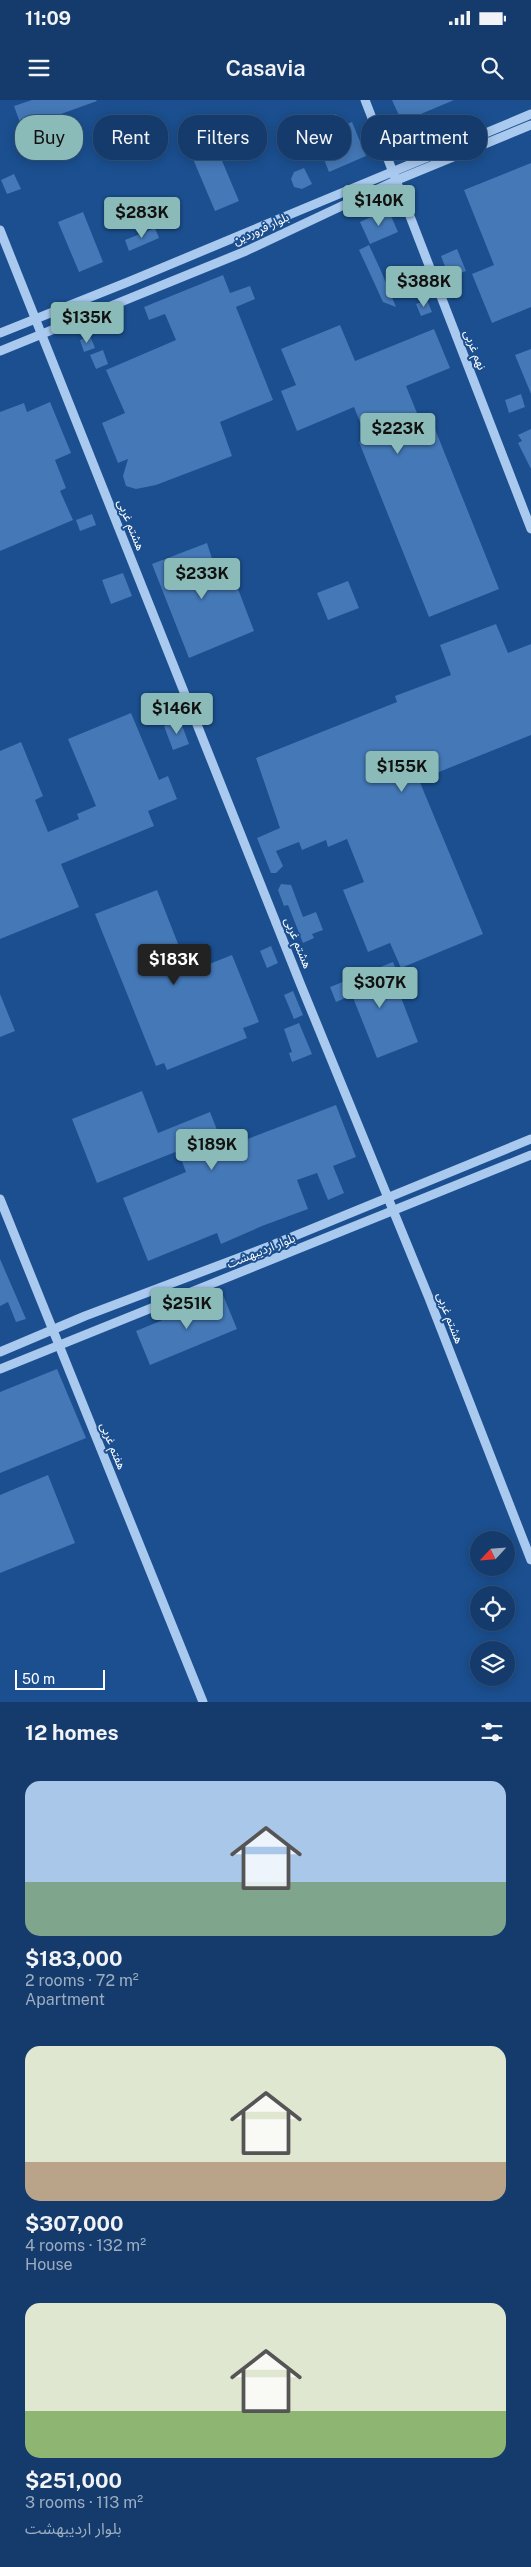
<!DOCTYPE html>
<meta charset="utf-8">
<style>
body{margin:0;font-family:"Public Sans","Noto Sans Arabic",sans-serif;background:#214673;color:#f1f3f6;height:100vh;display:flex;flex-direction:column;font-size:19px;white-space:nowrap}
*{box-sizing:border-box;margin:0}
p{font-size:16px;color:#9dadc1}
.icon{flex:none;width:28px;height:28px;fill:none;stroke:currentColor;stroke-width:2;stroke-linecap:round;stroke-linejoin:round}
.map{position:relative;height:1602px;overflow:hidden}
.panel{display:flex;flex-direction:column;background:#143b6b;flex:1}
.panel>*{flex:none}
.hud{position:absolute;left:15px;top:15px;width:501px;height:45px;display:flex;gap:10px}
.needle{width:32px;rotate:244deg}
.tools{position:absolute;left:470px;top:1431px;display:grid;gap:10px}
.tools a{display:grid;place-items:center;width:45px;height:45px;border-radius:50%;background:#143b6b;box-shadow:0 2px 12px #0003,0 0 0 1px #33557e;font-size:25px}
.scale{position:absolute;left:15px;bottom:12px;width:90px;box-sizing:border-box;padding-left:5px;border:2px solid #fff;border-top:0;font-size:14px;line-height:18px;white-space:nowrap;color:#fff;-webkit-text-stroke:4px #1b4f8f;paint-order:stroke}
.price{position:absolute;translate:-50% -42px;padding:0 11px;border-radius:5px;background:#8bbbb9;color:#111;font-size:16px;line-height:32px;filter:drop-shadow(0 1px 2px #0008)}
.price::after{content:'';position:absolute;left:50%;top:30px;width:15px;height:11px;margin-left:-8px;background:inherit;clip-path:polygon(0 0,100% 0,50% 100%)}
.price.active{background:#222;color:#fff}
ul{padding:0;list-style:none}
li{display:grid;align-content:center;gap:10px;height:265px;padding:0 25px}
li span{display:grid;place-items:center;height:155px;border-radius:15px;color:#555}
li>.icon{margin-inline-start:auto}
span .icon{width:90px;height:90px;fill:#fffc;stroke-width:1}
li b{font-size:21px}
h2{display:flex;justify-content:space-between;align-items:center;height:60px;padding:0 25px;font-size:21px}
.chip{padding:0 18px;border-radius:20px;background:#143b6b;box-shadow:0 2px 12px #0003,0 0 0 1px #33557e;font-size:18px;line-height:45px}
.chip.active{background:#8bbbb9;color:#111}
.status{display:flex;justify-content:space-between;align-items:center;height:35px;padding:0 25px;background:#143b6b;direction:ltr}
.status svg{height:14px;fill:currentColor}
header{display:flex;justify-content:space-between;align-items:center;height:65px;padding:0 25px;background:#143b6b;font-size:22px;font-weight:600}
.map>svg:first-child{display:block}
</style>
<div class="status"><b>11:09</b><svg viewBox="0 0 49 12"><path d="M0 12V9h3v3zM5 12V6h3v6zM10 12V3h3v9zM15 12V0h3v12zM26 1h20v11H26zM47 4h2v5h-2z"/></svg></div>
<header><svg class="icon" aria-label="menu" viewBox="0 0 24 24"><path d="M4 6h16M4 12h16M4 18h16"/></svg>Casavia<svg class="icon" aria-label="search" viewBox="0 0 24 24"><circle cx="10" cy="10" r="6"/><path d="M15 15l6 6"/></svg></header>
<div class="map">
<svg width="531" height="1602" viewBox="0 0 531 1602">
<rect width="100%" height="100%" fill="#1b4f8f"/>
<g fill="#4478b7">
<path d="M32,0H96L97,1L22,28L14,6Z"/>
<path d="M392,0H454L402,22Z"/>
<path d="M336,14L342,26L352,22L366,56L329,72L316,39L312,41L306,27Z"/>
<path d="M206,23L239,101L215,111L182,33Z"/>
<path d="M531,63V207L492,223L472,174L494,165L464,90Z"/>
<path d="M304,68L312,84L302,89L294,87L291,79L294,72Z"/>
<path d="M14,74L21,89L7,94L1,80Z"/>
<path d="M388,109L398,132L370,144L360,122Z"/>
<path d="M83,112L103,162L79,172L58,122Z"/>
<path d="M155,128L159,138L129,151L125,140Z"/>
<path d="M369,145L381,171L396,207L383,202L366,165L359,150Z"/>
<path d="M457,149L466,171L449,177L441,156Z"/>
<path d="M223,175L230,193L250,186L255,199L236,207L273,300L220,322L232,356L156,385L136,389L126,386L123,376L128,359L118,363L102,323L125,313L106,270L176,240L165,214L149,220L144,207Z"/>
<path d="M427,200L432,212L421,216L416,204Z"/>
<path d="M340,225L355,261L434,229L450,268L406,286L421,323L431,319L499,489L429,517L359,342L367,339L354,307L297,331L281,291L296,285L281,249Z"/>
<path d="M90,236L95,248L84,252L80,240Z"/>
<path d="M531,249V294L515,255Z"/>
<path d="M103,250L108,264L96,269L90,255Z"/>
<path d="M521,294L525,307L509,313L505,300Z"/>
<path d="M50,302L71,353L55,360L66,388L60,391L73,420L0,451V312L24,303L27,312Z"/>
<path d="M531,329V369L518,343L522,341L518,335Z"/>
<path d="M92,414L96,425L80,431L76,420Z"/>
<path d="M207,443L217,474L230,468L254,531L189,558L152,464Z"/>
<path d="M123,473L132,496L111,504L102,480Z"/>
<path d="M348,481L359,508L328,520L317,493Z"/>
<path d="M496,524L508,553L531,544V635L419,680L483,834L401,868L390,843L368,852L343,790L364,782L347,739L328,747L326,740L302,750L299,742L276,751L283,766L276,773H271L257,738L280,728L256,658L397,602L395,596L451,575L440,545Z"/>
<path d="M131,613L159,680L168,676L177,699L148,711L154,726L61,764L79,807L0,839V651L21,642L43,696L35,700L48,732L79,719L77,714L96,706L68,639Z"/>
<path d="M180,620L189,644L173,650L164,626Z"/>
<path d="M281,784L291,785L303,817L316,812L323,830L312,834L314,838L303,843L288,805L284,806L278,790Z"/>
<path d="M157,790L189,872L232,855L259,922L243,928L247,938L167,970L164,963L156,966L95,814Z"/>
<path d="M271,846L278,863L267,868L260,851Z"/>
<path d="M393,862L399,877L394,879L418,942L377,958L352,895L336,902L330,887Z"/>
<path d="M293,891L303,915L294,919L284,895Z"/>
<path d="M0,894L15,931L0,937Z"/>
<path d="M299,923L312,954L292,962L289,953L292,952L284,929Z"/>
<path d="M142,991L158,1033L210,1012L224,1048L336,1005L356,1057L333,1066L344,1093L328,1100L317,1073L297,1080L308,1109L262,1126L221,1144L217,1133L148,1161L123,1098L186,1072L178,1051L97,1083L72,1019Z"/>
<path d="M0,1159L26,1219L16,1222L8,1202L0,1206Z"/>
<path d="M223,1195L237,1229L150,1265L136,1231Z"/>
<path d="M57,1269L86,1338L0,1373V1292Z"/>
<path d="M48,1375L75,1443L0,1473V1395Z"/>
</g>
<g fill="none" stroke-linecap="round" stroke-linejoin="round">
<g stroke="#a9c9ee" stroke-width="9">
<path d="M365,0L531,429"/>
<path d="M0,130L300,883L429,1198L531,1460"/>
<path d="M0,233L128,182L531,14"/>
<path d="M0,251L246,151L397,80L531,25"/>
<path d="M0,1099L203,1602"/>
<path d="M0,1252L85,1216L270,1146L531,1039"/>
<path d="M0,1269L531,1055"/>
</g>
</g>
<g text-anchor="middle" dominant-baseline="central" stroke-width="4" stroke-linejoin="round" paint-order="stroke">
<g font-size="12" fill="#fff" stroke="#1b4f8f">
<text transform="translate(261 129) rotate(-25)">بلوار فروردین</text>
<text transform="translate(475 250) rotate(69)">نهم غربی</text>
<text transform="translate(131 425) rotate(68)">هشتم غربی</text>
<text transform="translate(298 843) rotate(68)">هشتم غربی</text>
<text transform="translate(261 1151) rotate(-22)">بلوار اردیبهشت</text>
<text transform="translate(450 1218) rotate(69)">هشتم غربی</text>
<text transform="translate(113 1346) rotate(68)">هفتم غربی</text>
</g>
</g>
</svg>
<div class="tools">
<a><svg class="needle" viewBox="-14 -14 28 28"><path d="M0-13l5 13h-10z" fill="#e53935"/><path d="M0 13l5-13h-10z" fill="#9dadc1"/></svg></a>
<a><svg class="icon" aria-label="locate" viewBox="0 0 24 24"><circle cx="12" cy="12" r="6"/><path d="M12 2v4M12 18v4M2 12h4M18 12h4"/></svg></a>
<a><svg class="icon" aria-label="layers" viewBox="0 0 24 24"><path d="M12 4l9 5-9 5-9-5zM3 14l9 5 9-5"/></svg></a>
</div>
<div class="scale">50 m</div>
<b class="price" style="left:379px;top:127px">$140K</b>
<b class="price" style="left:142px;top:139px">$283K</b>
<b class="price" style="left:424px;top:208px">$388K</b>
<b class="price" style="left:87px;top:244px">$135K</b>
<b class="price" style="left:398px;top:355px">$223K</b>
<b class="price" style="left:202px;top:500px">$233K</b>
<b class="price" style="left:177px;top:635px">$146K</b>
<b class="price" style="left:402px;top:693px">$155K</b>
<b class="price active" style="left:174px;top:886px">$183K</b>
<b class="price" style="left:380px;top:909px">$307K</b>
<b class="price" style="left:212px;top:1071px">$189K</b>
<b class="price" style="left:187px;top:1230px">$251K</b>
<div class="hud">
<a class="chip active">Buy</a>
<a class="chip">Rent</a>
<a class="chip">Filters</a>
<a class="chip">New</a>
<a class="chip">Apartment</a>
</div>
</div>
<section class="panel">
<h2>12 homes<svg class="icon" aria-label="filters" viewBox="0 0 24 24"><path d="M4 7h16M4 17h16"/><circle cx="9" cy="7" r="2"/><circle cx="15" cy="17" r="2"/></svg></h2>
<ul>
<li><span style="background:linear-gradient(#a9c7e8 65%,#7fa58c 0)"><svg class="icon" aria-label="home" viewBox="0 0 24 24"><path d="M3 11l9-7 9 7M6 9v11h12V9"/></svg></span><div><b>$183,000</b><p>2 rooms · 72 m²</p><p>Apartment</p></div></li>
<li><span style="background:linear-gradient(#dfe7d0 75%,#b9a48a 0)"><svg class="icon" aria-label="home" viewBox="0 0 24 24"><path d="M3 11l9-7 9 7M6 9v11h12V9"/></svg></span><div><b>$307,000</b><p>4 rooms · 132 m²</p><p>House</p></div></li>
<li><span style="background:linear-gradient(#dfe7d0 70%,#8fb573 0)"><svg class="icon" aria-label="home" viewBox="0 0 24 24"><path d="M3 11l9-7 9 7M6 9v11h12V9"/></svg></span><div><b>$251,000</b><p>3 rooms · 113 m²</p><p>بلوار اردیبهشت</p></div></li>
</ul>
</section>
